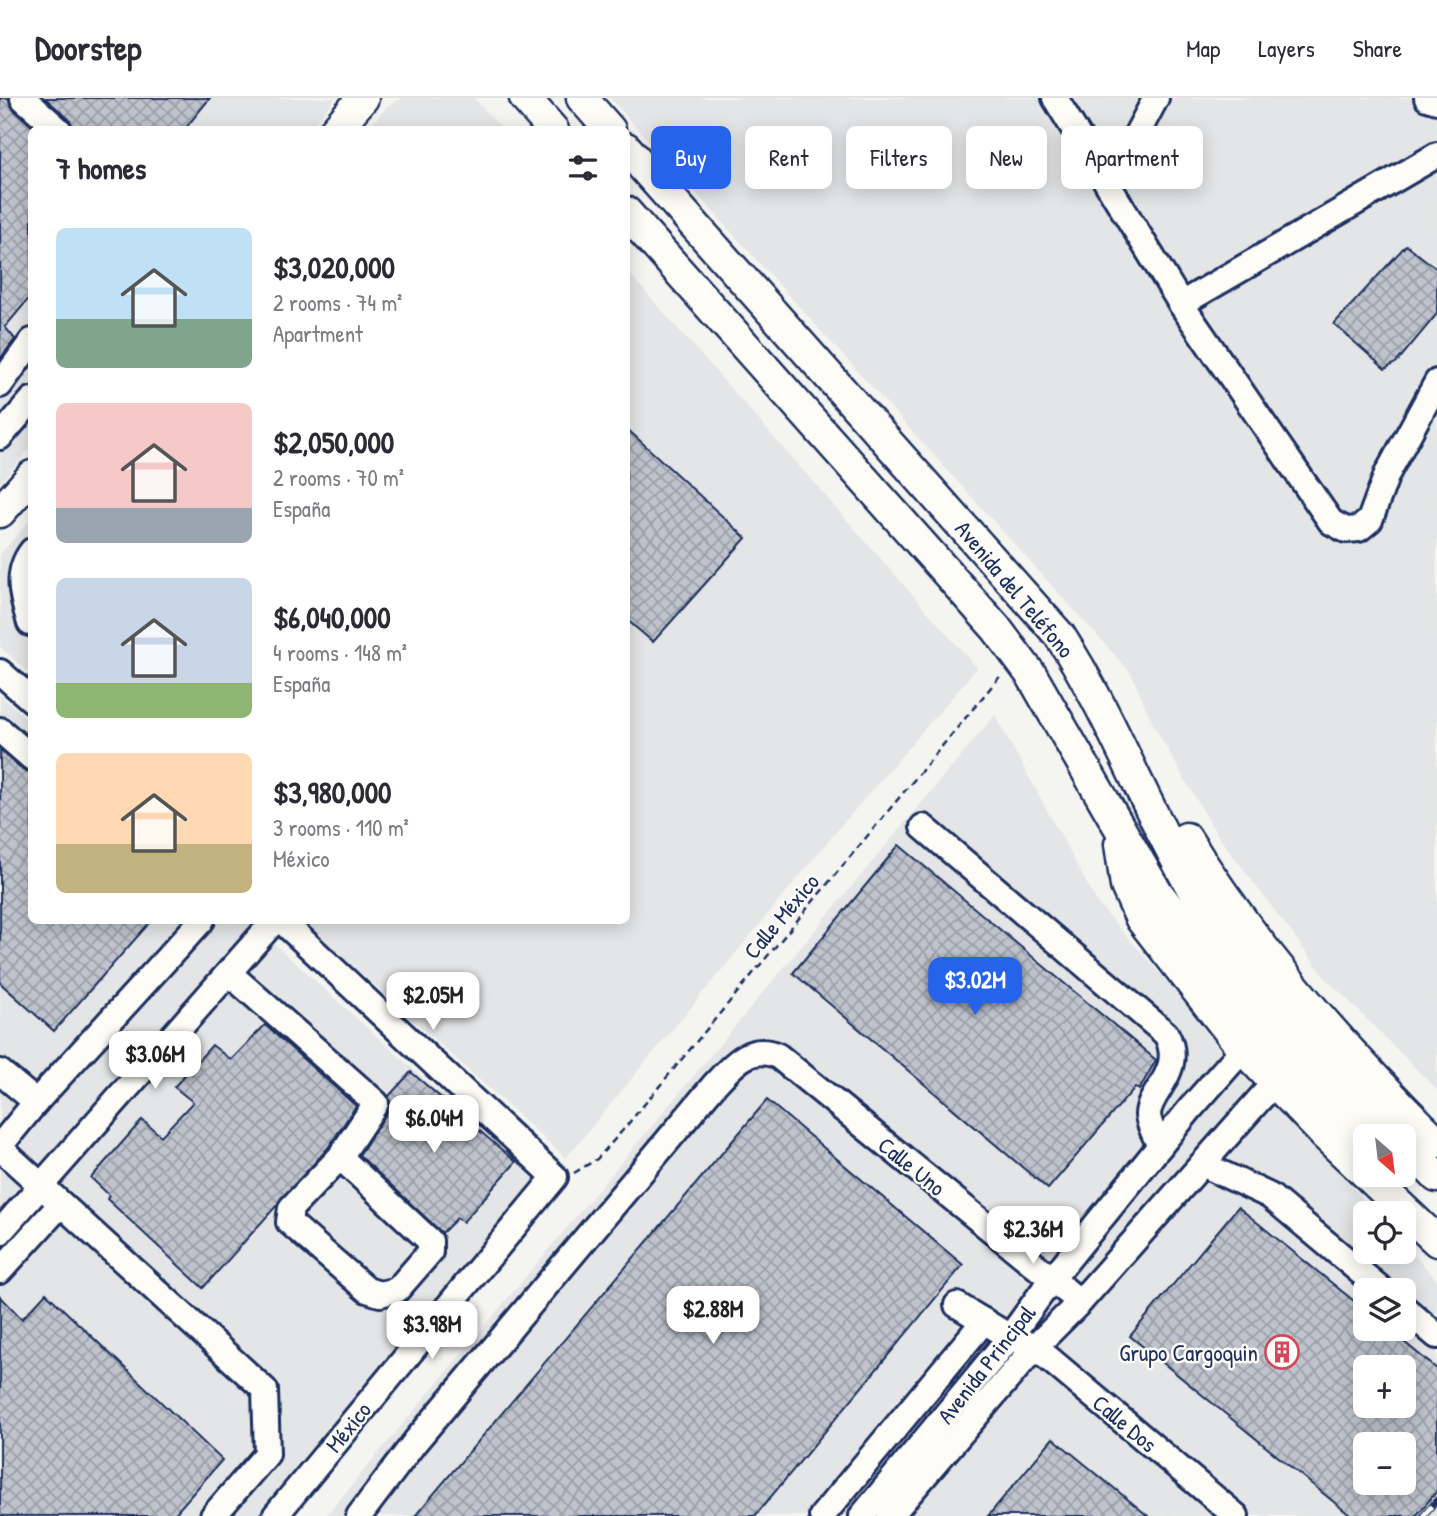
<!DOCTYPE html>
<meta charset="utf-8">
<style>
body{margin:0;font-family:"Patrick Hand",sans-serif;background:#f7f7f7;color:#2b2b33;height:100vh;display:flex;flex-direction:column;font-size:26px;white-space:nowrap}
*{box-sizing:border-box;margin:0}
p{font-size:23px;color:#7c7c81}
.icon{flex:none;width:38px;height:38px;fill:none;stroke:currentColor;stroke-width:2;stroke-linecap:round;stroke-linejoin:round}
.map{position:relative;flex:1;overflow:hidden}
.drawer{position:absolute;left:28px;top:28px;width:602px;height:798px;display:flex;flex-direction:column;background:#fff;border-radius:10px;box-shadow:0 4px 18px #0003}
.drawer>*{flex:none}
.banner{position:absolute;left:651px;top:28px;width:665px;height:63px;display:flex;gap:14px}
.needle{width:46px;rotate:152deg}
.buttons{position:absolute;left:1353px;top:1026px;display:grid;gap:14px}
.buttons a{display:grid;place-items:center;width:63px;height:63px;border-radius:10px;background:#fff;box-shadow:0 4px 18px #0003;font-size:35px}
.price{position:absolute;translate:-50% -60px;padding:0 16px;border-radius:14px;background:#fff;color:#222;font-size:23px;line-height:46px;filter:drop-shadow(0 2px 4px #0008)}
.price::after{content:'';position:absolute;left:50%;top:42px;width:21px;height:16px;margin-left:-10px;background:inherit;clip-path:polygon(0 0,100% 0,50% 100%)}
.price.selected{background:#2563eb;color:#fff}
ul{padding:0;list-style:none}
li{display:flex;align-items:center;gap:21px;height:175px;padding:0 28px}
li span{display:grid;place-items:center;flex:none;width:196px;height:140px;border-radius:10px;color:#555}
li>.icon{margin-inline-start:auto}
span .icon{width:84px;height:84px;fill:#fffc;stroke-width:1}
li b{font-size:30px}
h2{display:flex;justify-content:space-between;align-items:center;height:84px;padding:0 28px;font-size:30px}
.tag{padding:0 24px;border-radius:10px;background:#fff;box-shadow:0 4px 18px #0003;font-size:24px;line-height:63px}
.tag.selected{background:#2563eb;color:#fff}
header{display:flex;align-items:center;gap:42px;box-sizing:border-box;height:98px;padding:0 35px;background:#fff;border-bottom:2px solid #e1e1e2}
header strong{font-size:33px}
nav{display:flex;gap:38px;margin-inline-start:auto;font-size:24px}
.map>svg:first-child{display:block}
</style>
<header>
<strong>Doorstep</strong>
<nav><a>Map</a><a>Layers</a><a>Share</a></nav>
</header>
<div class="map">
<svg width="1437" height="1418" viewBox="0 0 1437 1418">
<defs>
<pattern id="building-cross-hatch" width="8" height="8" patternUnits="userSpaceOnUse" patternTransform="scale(1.75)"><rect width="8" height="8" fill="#bfc3cc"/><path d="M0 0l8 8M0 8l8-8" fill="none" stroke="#9a9fa9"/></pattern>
</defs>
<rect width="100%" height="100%" fill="#f4f4f1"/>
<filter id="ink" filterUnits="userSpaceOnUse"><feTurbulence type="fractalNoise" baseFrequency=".0143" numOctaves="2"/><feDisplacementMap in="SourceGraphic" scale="14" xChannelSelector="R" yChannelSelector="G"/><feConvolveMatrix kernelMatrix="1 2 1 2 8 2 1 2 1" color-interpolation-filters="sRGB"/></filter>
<g filter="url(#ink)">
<g fill="#e4e5e6" fill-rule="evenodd">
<path d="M0,0H336L309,31L32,32L31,349L0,385Z"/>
<path d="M403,0H474L502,31H368L387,8Z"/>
<path d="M610,0H1437V992L1325,879L1216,735L1154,628L1131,575Z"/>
<path d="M627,173L977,570L845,723L566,1060L303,823L626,822Z"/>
<path d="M31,421V577L0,549V456Z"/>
<path d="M0,597L31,625L32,822L249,823L537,1083L262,1418H0Z"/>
<path d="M995,617L1098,806L1375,1115H1365V1153H1404V1146L1437,1182V1418H326ZM1365,1192H1404V1230H1365ZM1365,1269H1404V1307H1365ZM1365,1346H1404V1384H1365Z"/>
</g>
<g fill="url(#building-cross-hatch)" stroke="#1b2f5e" stroke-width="2" fill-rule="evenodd">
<path d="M0,0H9L13,11L36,32H32V197L5,229L15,241L0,261Z"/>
<path d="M45,0H210L184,32H73L69,21Z"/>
<path d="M1406,147L1437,171V216L1397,264L1385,271L1334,226Z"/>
<path d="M626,330L746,440L653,544L626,521Z"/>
<path d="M0,652L22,671L32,675V822H152L54,933L0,885Z"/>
<path d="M899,747L1156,962L1139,992L1135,989L1048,1091L793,875Z"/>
<path d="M265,927L356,1008L328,1050L203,1190L107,1101L109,1097L91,1080L142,1022L161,1038L193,1004L174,989L212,947L231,962Z"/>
<path d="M411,974L516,1064L463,1124L457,1120L442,1135L359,1057L388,1013L389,998Z"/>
<path d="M767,1002L963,1167L755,1418H415Z"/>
<path d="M1238,1109L1365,1212V1230H1387L1437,1271V1393L1416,1418H1351L1130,1238ZM1365,1269H1404V1307H1365ZM1365,1346H1404V1384H1365Z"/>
<path d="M46,1195L222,1362L173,1418H0V1198L22,1221Z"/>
<path d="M1053,1340L1148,1418H988Z"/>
</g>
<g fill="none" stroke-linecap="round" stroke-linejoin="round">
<g stroke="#1b2f5e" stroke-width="30">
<g id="minor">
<path d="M23,0L59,32"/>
<path d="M1055,0L1181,206L1331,424L1346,432L1359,431L1370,422L1387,376L1437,284"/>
<path d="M1427,0L1437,3"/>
<path d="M1109,88L1156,0"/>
<path d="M1181,206L1437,57"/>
<path d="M0,287L32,243"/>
<path d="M0,339L32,302"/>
<path d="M30,525C23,501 14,476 32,453"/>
<path d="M0,574L32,602"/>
<path d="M0,632L32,660"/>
<path d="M923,729L1166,936C1186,973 1148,994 1148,1017C1149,1028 1156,1039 1160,1048"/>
<path d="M229,875L376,1005L340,1059L291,1110L289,1124L367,1192L380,1196L397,1192L430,1154V1143L340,1059"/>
<path d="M0,974L36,1004"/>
<path d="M0,1048L36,1004L202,822"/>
<path d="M0,1050L265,1292L267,1356L213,1418"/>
<path d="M1202,1066L1270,1098L1382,1192"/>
<path d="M0,1134L275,822"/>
<path d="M0,1173L61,1106"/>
<path d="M957,1207L1010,1239L1035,1249L1236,1418"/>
<path d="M1404,1210L1437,1238"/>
<path d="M275,1418L555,1079L281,822"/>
<path d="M359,1418L415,1344L715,986C733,967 750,945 778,958L1080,1204"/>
<path d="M822,1418L984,1223"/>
<path d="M862,1418L1010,1239L1051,1182L1190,1011L1243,951"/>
<path d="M890,1418L1035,1249L1080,1204L1274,985"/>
</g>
</g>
<g stroke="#1b2f5e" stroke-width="35">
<g id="major">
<path d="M525,0L553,32"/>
<path d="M582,0L610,32"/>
<path d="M335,32L363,0"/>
<path d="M626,50L1060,538C1113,620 1146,713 1196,797C1249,886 1325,963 1397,1038"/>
<path d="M626,114L996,530L1032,578L1156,793L1288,963L1365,1047"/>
<path d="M0,414L32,378"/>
<path d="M1186,740C1256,852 1344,952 1437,1044"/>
<path d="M1120,746L1126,788L1141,821L1243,951L1323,1035L1437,1143"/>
<path d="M1404,1045L1437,1079"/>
</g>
</g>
<path stroke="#1b2f5e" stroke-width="2.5" stroke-dasharray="7 5" stroke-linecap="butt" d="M574,1075L597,1061L623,1032L1002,576"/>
<use href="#minor" stroke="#fdfcf7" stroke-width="24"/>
<use href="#major" stroke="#fdfcf7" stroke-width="30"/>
<g stroke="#1b2f5e" stroke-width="7">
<path id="rail" d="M1423,1418L1437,1402"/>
</g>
<use href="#rail" stroke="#fdfcf7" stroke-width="4.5" stroke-dasharray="13" stroke-linecap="butt"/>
</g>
</g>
<defs>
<g id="building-ring" transform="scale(1.75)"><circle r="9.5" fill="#fdfcf7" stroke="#d1495b" stroke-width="1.5"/><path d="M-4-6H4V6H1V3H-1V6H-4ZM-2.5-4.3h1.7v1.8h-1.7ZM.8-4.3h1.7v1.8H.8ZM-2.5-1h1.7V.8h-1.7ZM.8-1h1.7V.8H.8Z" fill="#d1495b"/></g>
</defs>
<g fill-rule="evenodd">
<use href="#building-ring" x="1282" y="1254"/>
</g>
<g text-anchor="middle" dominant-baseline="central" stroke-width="5" stroke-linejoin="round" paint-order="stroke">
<g font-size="23" fill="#1b2f5e" stroke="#fdfcf7">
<text transform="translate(1015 491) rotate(50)">Avenida del Teléfono</text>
<text transform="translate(781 818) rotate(-50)">Calle México</text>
<text transform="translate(912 1068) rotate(39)">Calle Uno</text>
<text transform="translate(986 1266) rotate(-52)">Avenida Principal</text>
<text transform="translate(1125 1325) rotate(40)">Calle Dos</text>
<text transform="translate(348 1329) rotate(-51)">México</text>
</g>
<g font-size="23" fill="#1b2f5e" stroke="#fdfcf7" text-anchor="end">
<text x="1258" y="1254">Grupo Cargoquin</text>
</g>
</g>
</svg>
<div class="buttons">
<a><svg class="needle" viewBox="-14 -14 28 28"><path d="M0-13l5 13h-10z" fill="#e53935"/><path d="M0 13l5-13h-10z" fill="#7c7c81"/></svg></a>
<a><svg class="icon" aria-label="locate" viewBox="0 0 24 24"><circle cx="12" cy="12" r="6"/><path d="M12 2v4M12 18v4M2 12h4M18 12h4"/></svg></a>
<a><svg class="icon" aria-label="layers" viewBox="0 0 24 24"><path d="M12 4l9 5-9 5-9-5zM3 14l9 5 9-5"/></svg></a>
<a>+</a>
<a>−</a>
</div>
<b class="price selected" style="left:975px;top:919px">$3.02M</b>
<b class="price" style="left:433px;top:934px">$2.05M</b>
<b class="price" style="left:155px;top:993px">$3.06M</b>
<b class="price" style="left:434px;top:1057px">$6.04M</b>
<b class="price" style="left:1033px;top:1168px">$2.36M</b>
<b class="price" style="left:713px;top:1248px">$2.88M</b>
<b class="price" style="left:432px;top:1263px">$3.98M</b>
<div class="banner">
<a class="tag selected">Buy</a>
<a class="tag">Rent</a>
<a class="tag">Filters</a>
<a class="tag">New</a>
<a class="tag">Apartment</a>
</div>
<section class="drawer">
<h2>7 homes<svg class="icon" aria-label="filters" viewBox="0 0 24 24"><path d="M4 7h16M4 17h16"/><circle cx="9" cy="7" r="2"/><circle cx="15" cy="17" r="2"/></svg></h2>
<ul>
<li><span style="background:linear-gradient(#bfe0f5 65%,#7fa58c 0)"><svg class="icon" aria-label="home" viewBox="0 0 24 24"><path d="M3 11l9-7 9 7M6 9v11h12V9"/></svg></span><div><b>$3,020,000</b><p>2 rooms · 74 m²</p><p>Apartment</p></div></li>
<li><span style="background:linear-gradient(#f6c9c9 75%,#9aa5b1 0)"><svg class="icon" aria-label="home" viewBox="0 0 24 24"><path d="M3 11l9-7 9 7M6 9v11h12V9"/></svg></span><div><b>$2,050,000</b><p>2 rooms · 70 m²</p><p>España</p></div></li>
<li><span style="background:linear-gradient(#c9d6e8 75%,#8fb573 0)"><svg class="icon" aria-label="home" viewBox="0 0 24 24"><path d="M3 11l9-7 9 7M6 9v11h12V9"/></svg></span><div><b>$6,040,000</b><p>4 rooms · 148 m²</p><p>España</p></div></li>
<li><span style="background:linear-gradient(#ffd9b3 65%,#c2b280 0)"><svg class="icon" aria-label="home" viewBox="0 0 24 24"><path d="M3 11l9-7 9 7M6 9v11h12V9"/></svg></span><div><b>$3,980,000</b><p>3 rooms · 110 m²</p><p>México</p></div></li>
</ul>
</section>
</div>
